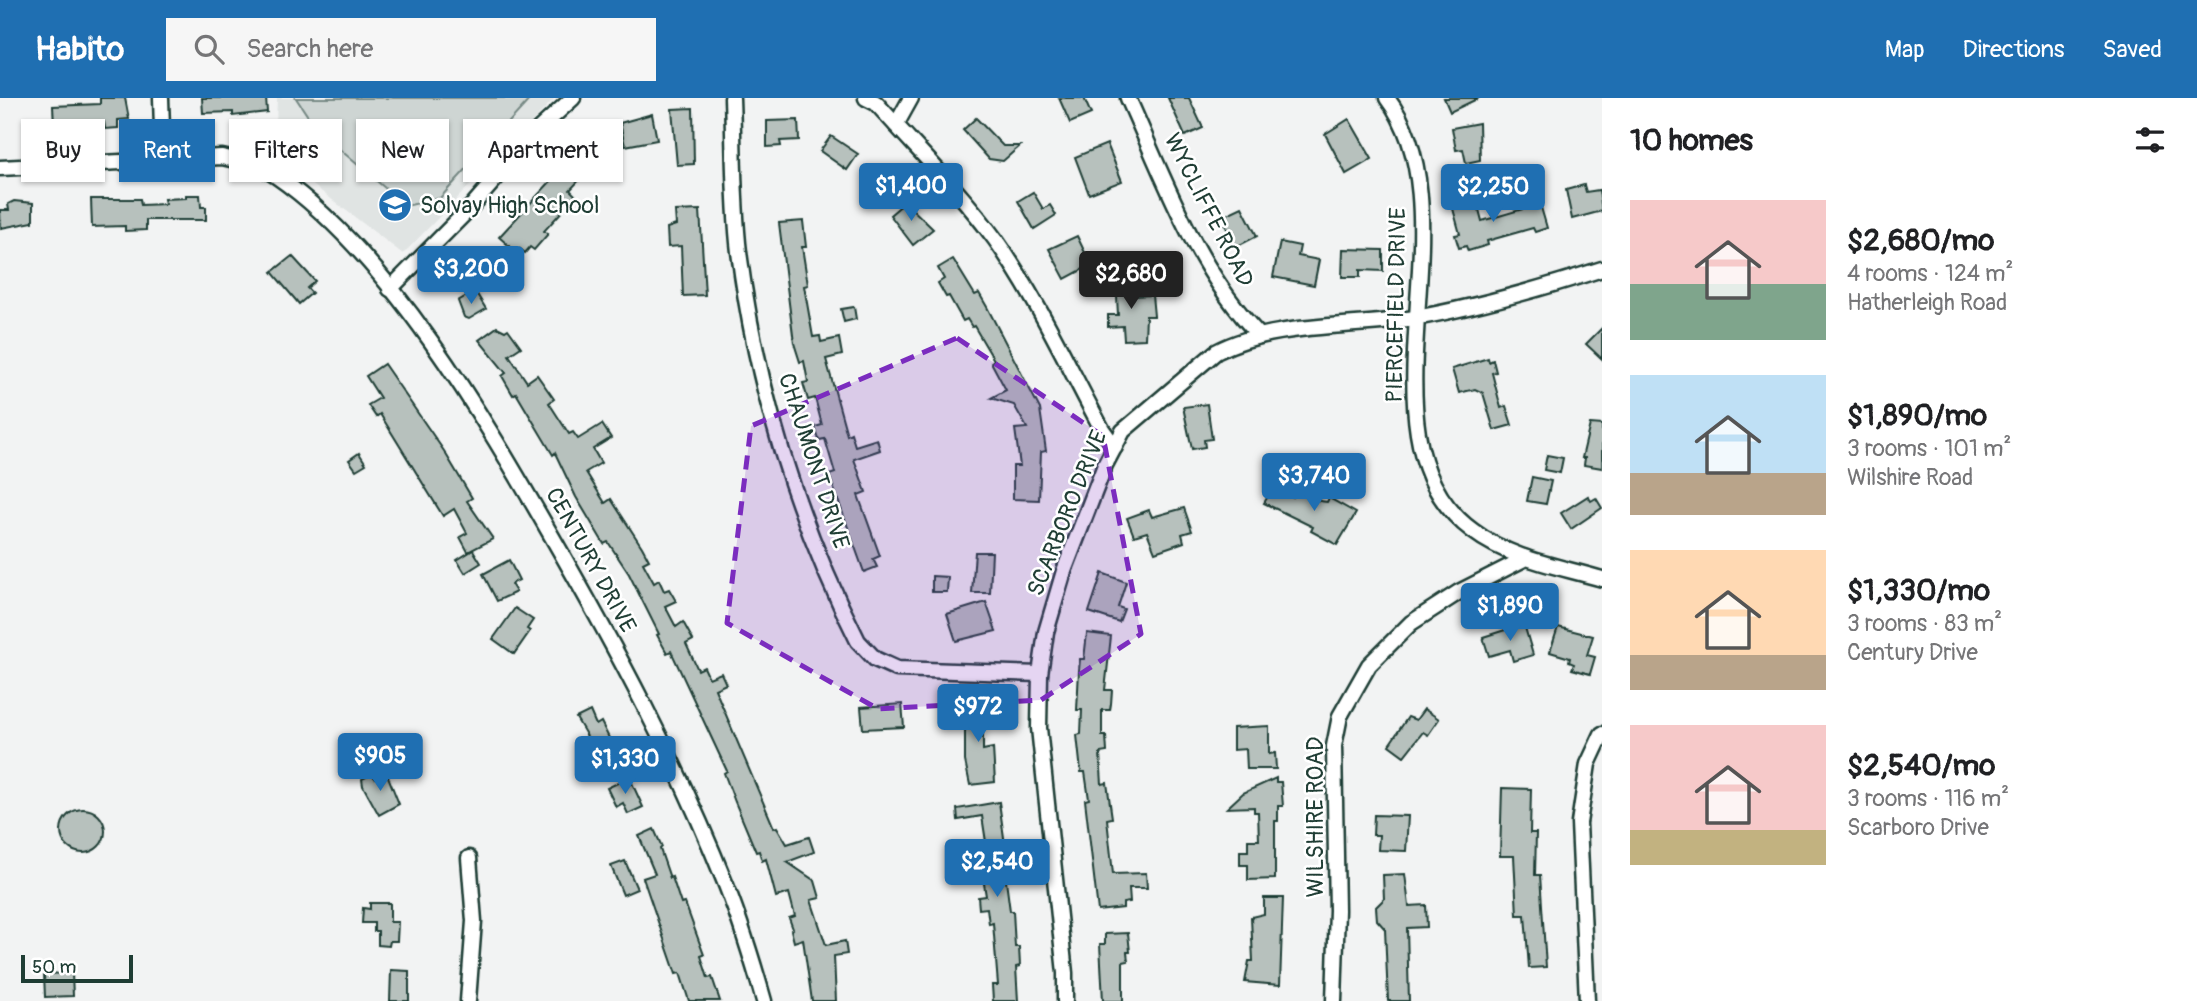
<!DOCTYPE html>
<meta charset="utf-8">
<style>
body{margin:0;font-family:Pangolin,sans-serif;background:#f6f6f6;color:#202124;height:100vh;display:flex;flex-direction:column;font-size:26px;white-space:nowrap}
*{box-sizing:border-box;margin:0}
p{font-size:23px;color:#757577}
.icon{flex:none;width:38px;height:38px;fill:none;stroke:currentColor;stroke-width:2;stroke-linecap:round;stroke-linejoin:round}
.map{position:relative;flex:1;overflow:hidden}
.details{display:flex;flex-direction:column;background:#fff;width:595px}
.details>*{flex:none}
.banner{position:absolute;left:21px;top:21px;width:665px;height:63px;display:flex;gap:14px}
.scale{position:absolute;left:21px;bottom:18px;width:112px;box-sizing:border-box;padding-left:7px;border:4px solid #1f3d34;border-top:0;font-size:19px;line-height:24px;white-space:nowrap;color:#1f3d34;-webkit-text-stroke:5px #fff;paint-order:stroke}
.price{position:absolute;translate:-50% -60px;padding:0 16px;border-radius:7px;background:#1f6fb2;color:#fff;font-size:23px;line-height:46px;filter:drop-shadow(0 2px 4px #0008)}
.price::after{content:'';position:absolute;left:50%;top:42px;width:21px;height:16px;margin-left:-10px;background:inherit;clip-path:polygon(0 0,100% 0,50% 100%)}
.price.current{background:#222;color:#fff}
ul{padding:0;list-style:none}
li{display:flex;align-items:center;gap:21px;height:175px;padding:0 28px}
li span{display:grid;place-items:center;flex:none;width:196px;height:140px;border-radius:0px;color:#555}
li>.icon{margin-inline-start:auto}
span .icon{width:84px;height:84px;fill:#fffc;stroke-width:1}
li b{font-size:30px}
h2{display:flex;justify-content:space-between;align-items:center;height:84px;padding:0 28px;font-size:30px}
.tag{padding:0 24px;border-radius:0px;background:#fff;box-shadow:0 2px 5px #0004;font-size:24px;line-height:63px}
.tag.current{background:#1f6fb2;color:#fff}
header{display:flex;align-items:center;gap:42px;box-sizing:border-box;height:98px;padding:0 35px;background:#1f6fb2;color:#fff}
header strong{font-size:33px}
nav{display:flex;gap:38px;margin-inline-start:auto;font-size:24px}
.search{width:490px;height:63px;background:#f6f6f6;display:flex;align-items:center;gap:18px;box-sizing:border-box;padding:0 24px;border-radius:0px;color:#757577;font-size:26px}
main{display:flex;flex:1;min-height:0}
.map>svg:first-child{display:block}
</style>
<header>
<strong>Habito</strong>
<div class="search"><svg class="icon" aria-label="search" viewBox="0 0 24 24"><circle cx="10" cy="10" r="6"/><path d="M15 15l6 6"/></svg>Search here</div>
<nav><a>Map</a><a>Directions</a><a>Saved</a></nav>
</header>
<main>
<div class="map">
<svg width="1602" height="903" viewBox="0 0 1602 903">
<rect width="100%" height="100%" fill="#f2f3f3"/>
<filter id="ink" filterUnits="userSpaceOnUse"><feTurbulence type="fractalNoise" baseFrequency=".0143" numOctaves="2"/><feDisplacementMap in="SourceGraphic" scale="14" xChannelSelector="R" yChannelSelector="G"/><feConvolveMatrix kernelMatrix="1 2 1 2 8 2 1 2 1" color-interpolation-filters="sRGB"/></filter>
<g filter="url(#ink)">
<path fill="#e0e4e3" d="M277,0H555L403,156L275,58Z"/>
<path fill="#ced5d3" stroke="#768984" stroke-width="2" d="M296,0H531L440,100L406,108L317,32Z"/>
<g fill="#b7c1bd" stroke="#1f3d34" stroke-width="2">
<path d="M100,0H125L129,21L118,22V30L105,31L104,24L54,27L53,8L100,6Z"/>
<path d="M202,0H266L267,14L233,18V14L203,15Z"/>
<path d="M1059,0H1084L1091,16L1070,25Z"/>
<path d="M1168,0H1189L1203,30L1185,38Z"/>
<path d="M1444,0H1479L1450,14Z"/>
<path d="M693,10L694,66L677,67L672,11Z"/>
<path d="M652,16L657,42L625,48L620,25Z"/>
<path d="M976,20L1003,48H1020L1003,63L989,61L963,32Z"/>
<path d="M1349,21L1372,61L1346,76L1325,36Z"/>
<path d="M798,22L799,42L780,43L781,48L767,49V23Z"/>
<path d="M1479,25L1480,62L1466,65L1463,51L1456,52L1452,30Z"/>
<path d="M831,38L858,56L847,72L820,53Z"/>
<path d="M588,43L602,57L593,67L598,72L590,80L585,76L570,92L576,98L544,133L548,136L534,152L530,149L525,155L520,151L517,155L499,139Z"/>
<path d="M1107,46L1122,83L1089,96L1075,59Z"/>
<path d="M1584,87L1586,94L1599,92L1602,113L1572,121L1566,92Z"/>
<path d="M1033,94L1043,111L1050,107L1056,117L1034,131L1018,103Z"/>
<path d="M186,97H200L201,109H206V122H146V132L125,133V128L92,129L91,101H140L141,107L165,106L164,101L186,100Z"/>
<path d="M1476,100L1482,123L1540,106L1547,130L1535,134L1533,130L1487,143L1488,147L1468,153L1466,148L1459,150L1455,137L1460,136L1452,107Z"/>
<path d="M14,103L33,105V124L1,130L0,112H9L8,106Z"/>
<path d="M905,104L933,131L913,147L890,117Z"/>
<path d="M1242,109L1257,138L1236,149L1221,119Z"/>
<path d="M700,112L705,197L683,198L681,148L668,149L667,130L676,127L675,113Z"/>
<path d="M803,123L806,149H802L808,187L804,188L813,239L820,238L821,244L839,240L842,257L826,261L847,337L851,335L855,348L877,341L880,352L854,361L866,394L858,397L880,458L873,461L877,469L864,474L829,377L835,375L825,341L819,342L815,329L822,327L815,300L808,302L803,285L808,284L804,263L800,264L794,245L779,125Z"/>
<path d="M1077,138L1091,167L1065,181L1049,151Z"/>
<path d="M1280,144L1300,148L1298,158L1319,162L1314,187L1273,179Z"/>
<path d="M1343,151L1383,152V173L1360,172V179H1342Z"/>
<path d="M292,158L315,183L307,190L312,195L299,206L272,174Z"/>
<path d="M953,161L975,197L979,195L987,209L1040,311L1046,353L1041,354L1039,402L1013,401V368H1020L1015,331L1027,330L1014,307L991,300L1006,292L991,264L994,262L974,228L972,229L967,221L963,223L949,198L946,199L938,185L944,181L938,170Z"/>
<path d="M1132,179L1133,198L1152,197L1154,218H1146L1145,241L1124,242L1123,228L1108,229V217H1118L1116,180Z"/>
<path d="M475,193L486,211L469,221L464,219L458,203Z"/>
<path d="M854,209L856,221L844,224L841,211Z"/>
<path d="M497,229L505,233L508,231L521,249L509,257L527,284L537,277L554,301L549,305L569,336L573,334L578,341L602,326L611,340L593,351L601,365L586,374L605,405L611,401L642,449L649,462L643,465L654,485L659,482L664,493L669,491L676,503L665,508L676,529L683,524L693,542L686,546L698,572L704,569L709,580L721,575L726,586L715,591L774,730L777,729L787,746L809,739L814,754L787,764L815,783L820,800L811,802L826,847L845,843L847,856L834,858L836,903H812L803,841L794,844L791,832L793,831L789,820L795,818L789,795L776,799L766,761L762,763L759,753L756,754L735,704L724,675L727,673L671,553L667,555L657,537L659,536L629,476L608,444L604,446L576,399L555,355L553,357L516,295L513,297L506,285L502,278L506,275L479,242Z"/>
<path d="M1602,230V261L1586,246Z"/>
<path d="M1488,260L1489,264L1493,262L1496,274L1492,275L1501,310L1506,308L1512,327L1494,332L1483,295L1475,291L1459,295L1452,271Z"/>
<path d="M384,266L444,353L472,400L467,403L493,441L468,454L460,439L467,435L454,411L443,418L380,316L376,319L368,307L380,300L366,278Z"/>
<path d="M1207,306L1212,341L1204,342L1205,349L1192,351L1183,309Z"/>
<path d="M1590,326L1602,327V370L1584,367L1585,360H1582Z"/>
<path d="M359,355L366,366L356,372L349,362Z"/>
<path d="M1547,357L1563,360L1560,375L1544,372Z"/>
<path d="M1532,379L1551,383L1546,406L1527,403Z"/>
<path d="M1274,388L1293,399L1298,391L1320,403L1327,404L1329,400L1356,415L1337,447L1311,433L1313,429L1264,405Z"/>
<path d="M1588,398L1591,403L1596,400L1602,410L1571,431L1561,415Z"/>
<path d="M1184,410L1192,433L1182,436L1184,444L1155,454L1147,434L1134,438L1127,420L1149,412L1152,419Z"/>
<path d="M473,452L481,465L465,475L457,462Z"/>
<path d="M975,454H992L990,495H972Z"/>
<path d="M509,462L519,482L511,486L516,494L497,503L483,476Z"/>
<path d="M1102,475L1126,484L1118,509L1124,511L1119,524L1089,514Z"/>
<path d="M932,478L948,479L947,494H932Z"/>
<path d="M986,504L996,533L956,543L947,516Z"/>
<path d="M515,510L533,522L527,531L530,533L514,556L493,541Z"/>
<path d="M1524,526L1533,557L1513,563L1510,552L1489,558L1483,539Z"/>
<path d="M1558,529L1593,538L1587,557L1595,559L1590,576L1572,571L1574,566L1569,564L1570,560L1550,554Z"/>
<path d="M1087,535L1111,538L1105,592H1112L1111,606L1110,612H1102V638H1106L1107,654L1100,655L1102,686L1107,685L1112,720L1107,721L1113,776L1146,775L1147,790H1129L1130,804L1123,805V810L1098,813L1085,702L1089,701L1085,674H1081L1077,637L1081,636L1082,612H1077L1079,572L1080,561H1084Z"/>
<path d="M965,604H989L990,627H983V652L993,650L995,684L970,687L965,663Z"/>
<path d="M902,606L904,629L863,631L861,609Z"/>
<path d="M1424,611L1439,621L1428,637L1423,634L1404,658L1389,647L1408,619L1416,622Z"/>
<path d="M590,613L596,627L601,624L611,644L595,652L576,620Z"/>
<path d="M1269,628V656L1275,655L1276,671H1247L1246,651L1233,652V630Z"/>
<path d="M372,676L375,680L387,676L399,706L379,717L363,688L362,681Z"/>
<path d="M1276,680V684H1281L1283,708H1278V723H1275V781L1248,782V767H1240V753H1248V742H1259L1258,714H1254V709L1227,710L1243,695Z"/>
<path d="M626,681L629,686L632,685L643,709L628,716L623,705L616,709L607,690Z"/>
<path d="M1502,690L1531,691L1530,735H1536L1535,777H1540L1546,869L1529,870L1525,817H1517L1514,758H1500Z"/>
<path d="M999,704L1008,768H1004L1010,813H1013L1015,849H1019L1020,868L1016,869L1018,903H993L992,887H998L993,825L989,826L987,810L979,811L978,799L986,798L978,748L986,744L982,718L958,722L957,711Z"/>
<circle cx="83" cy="733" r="22"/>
<path d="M1374,717L1408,718L1406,753L1378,752L1379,737H1373Z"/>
<path d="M654,731L662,749L660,751L670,780L672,779L681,806L685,805L704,857L701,858L708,880L712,879L720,903H689L680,875L676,876L643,780L655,776L639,738Z"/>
<path d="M625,763L637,791L623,797L611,768Z"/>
<path d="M1405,776L1409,808L1426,807L1427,829L1407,830L1409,903H1388L1385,831L1377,822L1376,809L1384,801L1383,777Z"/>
<path d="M1264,800H1283L1280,887L1245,884L1249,863H1253L1251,819L1264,816Z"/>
<path d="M370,805H390V824H398L397,843H390L389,848L378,847V833H374V825H362L363,810L370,811Z"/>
<path d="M1128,835L1130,854H1127L1128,863L1123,864V903H1103L1100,846H1105V836Z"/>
<path d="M391,872L409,873V903H390Z"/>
<path d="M72,875L73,898L45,899L44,876Z"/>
</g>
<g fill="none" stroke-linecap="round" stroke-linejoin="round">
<g stroke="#1f3d34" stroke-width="19">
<g id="street">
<path d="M161,0L163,61"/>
<path d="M732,0C734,51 733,104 739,154C756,288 797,423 858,543L875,561L897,571L1040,576"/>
<path d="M866,0L876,5C916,50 959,92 995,141C1037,200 1068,268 1102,331L1115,349"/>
<path d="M1128,0C1165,82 1197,173 1260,238"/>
<path d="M1387,0C1476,118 1348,342 1473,433C1510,461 1558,468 1602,481"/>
<path d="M896,27L911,0"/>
<path d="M0,70L222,59C241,63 260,67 276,78C388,155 484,320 551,437C616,550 678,666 726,787C741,825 753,864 764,903"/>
<path d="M390,191L471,109L539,31L573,0"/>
<path d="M468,903L474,823L469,760"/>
<path d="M1065,903V875L1039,630L1040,576L1046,534L1064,473L1105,367L1123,333L1216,254C1272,224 1353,230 1415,220C1476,209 1543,190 1602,171"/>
<path d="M1334,903L1337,812L1334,648L1340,618L1369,567L1411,525L1459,494L1526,460"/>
<path d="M1587,903L1579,725L1588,666L1602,636"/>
</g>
</g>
<use href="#street" stroke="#fff" stroke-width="14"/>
</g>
</g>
<path fill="#7b2cbf" fill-opacity="0.2" stroke="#7b2cbf" stroke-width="5" stroke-dasharray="14 9" stroke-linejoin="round" d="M957,240L1103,338L1141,536L1041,602L878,611L727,525L751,328Z"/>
<defs>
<g id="school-disc" transform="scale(1.75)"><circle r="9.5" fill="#1f6fb2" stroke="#fff"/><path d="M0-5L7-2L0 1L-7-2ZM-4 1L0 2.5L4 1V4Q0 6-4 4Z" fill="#fff"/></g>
</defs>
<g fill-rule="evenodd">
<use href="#school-disc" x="395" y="107"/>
</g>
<g text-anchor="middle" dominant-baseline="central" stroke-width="5" stroke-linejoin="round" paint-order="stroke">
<g font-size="23" fill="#1f3d34" stroke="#fff" text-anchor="start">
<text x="420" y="107">Solvay High School</text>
</g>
<g font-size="23" fill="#1f3d34" stroke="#fff">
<text transform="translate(1209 112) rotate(63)">WYCLIFFE ROAD</text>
<text transform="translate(1396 207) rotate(-89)">PIERCEFIELD DRIVE</text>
<text transform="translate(814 363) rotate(72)">CHAUMONT DRIVE</text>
<text transform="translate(1067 415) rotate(-68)">SCARBORO DRIVE</text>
<text transform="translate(591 462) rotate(61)">CENTURY DRIVE</text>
<text transform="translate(1315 719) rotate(-90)">WILSHIRE ROAD</text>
</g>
</g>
</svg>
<div class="scale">50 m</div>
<b class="price" style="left:911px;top:125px">$1,400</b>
<b class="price" style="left:1493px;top:126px">$2,250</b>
<b class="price" style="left:471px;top:208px">$3,200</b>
<b class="price current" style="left:1131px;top:213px">$2,680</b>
<b class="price" style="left:1314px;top:415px">$3,740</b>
<b class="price" style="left:1510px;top:545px">$1,890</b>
<b class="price" style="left:978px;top:646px">$972</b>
<b class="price" style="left:380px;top:695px">$905</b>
<b class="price" style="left:625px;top:698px">$1,330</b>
<b class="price" style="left:997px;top:801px">$2,540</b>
<div class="banner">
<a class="tag">Buy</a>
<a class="tag current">Rent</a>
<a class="tag">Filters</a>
<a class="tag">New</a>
<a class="tag">Apartment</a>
</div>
</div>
<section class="details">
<h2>10 homes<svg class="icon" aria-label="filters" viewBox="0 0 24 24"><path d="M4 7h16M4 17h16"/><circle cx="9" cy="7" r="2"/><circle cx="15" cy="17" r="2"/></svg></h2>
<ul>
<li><span style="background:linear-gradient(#f6c9c9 60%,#7fa58c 0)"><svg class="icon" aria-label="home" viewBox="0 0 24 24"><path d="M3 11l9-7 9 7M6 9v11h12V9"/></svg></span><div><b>$2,680/mo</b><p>4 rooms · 124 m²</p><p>Hatherleigh Road</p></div></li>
<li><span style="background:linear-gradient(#bfe0f5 70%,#b9a48a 0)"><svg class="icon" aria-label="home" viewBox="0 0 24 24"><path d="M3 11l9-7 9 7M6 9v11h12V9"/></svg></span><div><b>$1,890/mo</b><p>3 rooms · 101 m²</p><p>Wilshire Road</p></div></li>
<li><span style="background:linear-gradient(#ffd9b3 75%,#b9a48a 0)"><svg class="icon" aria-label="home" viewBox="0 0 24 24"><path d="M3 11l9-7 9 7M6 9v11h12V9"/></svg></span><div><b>$1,330/mo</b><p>3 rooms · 83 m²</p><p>Century Drive</p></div></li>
<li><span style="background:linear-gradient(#f6c9c9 75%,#c2b280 0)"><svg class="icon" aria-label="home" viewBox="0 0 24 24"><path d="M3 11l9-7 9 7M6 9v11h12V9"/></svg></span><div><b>$2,540/mo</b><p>3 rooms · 116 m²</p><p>Scarboro Drive</p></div></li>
</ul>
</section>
</main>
